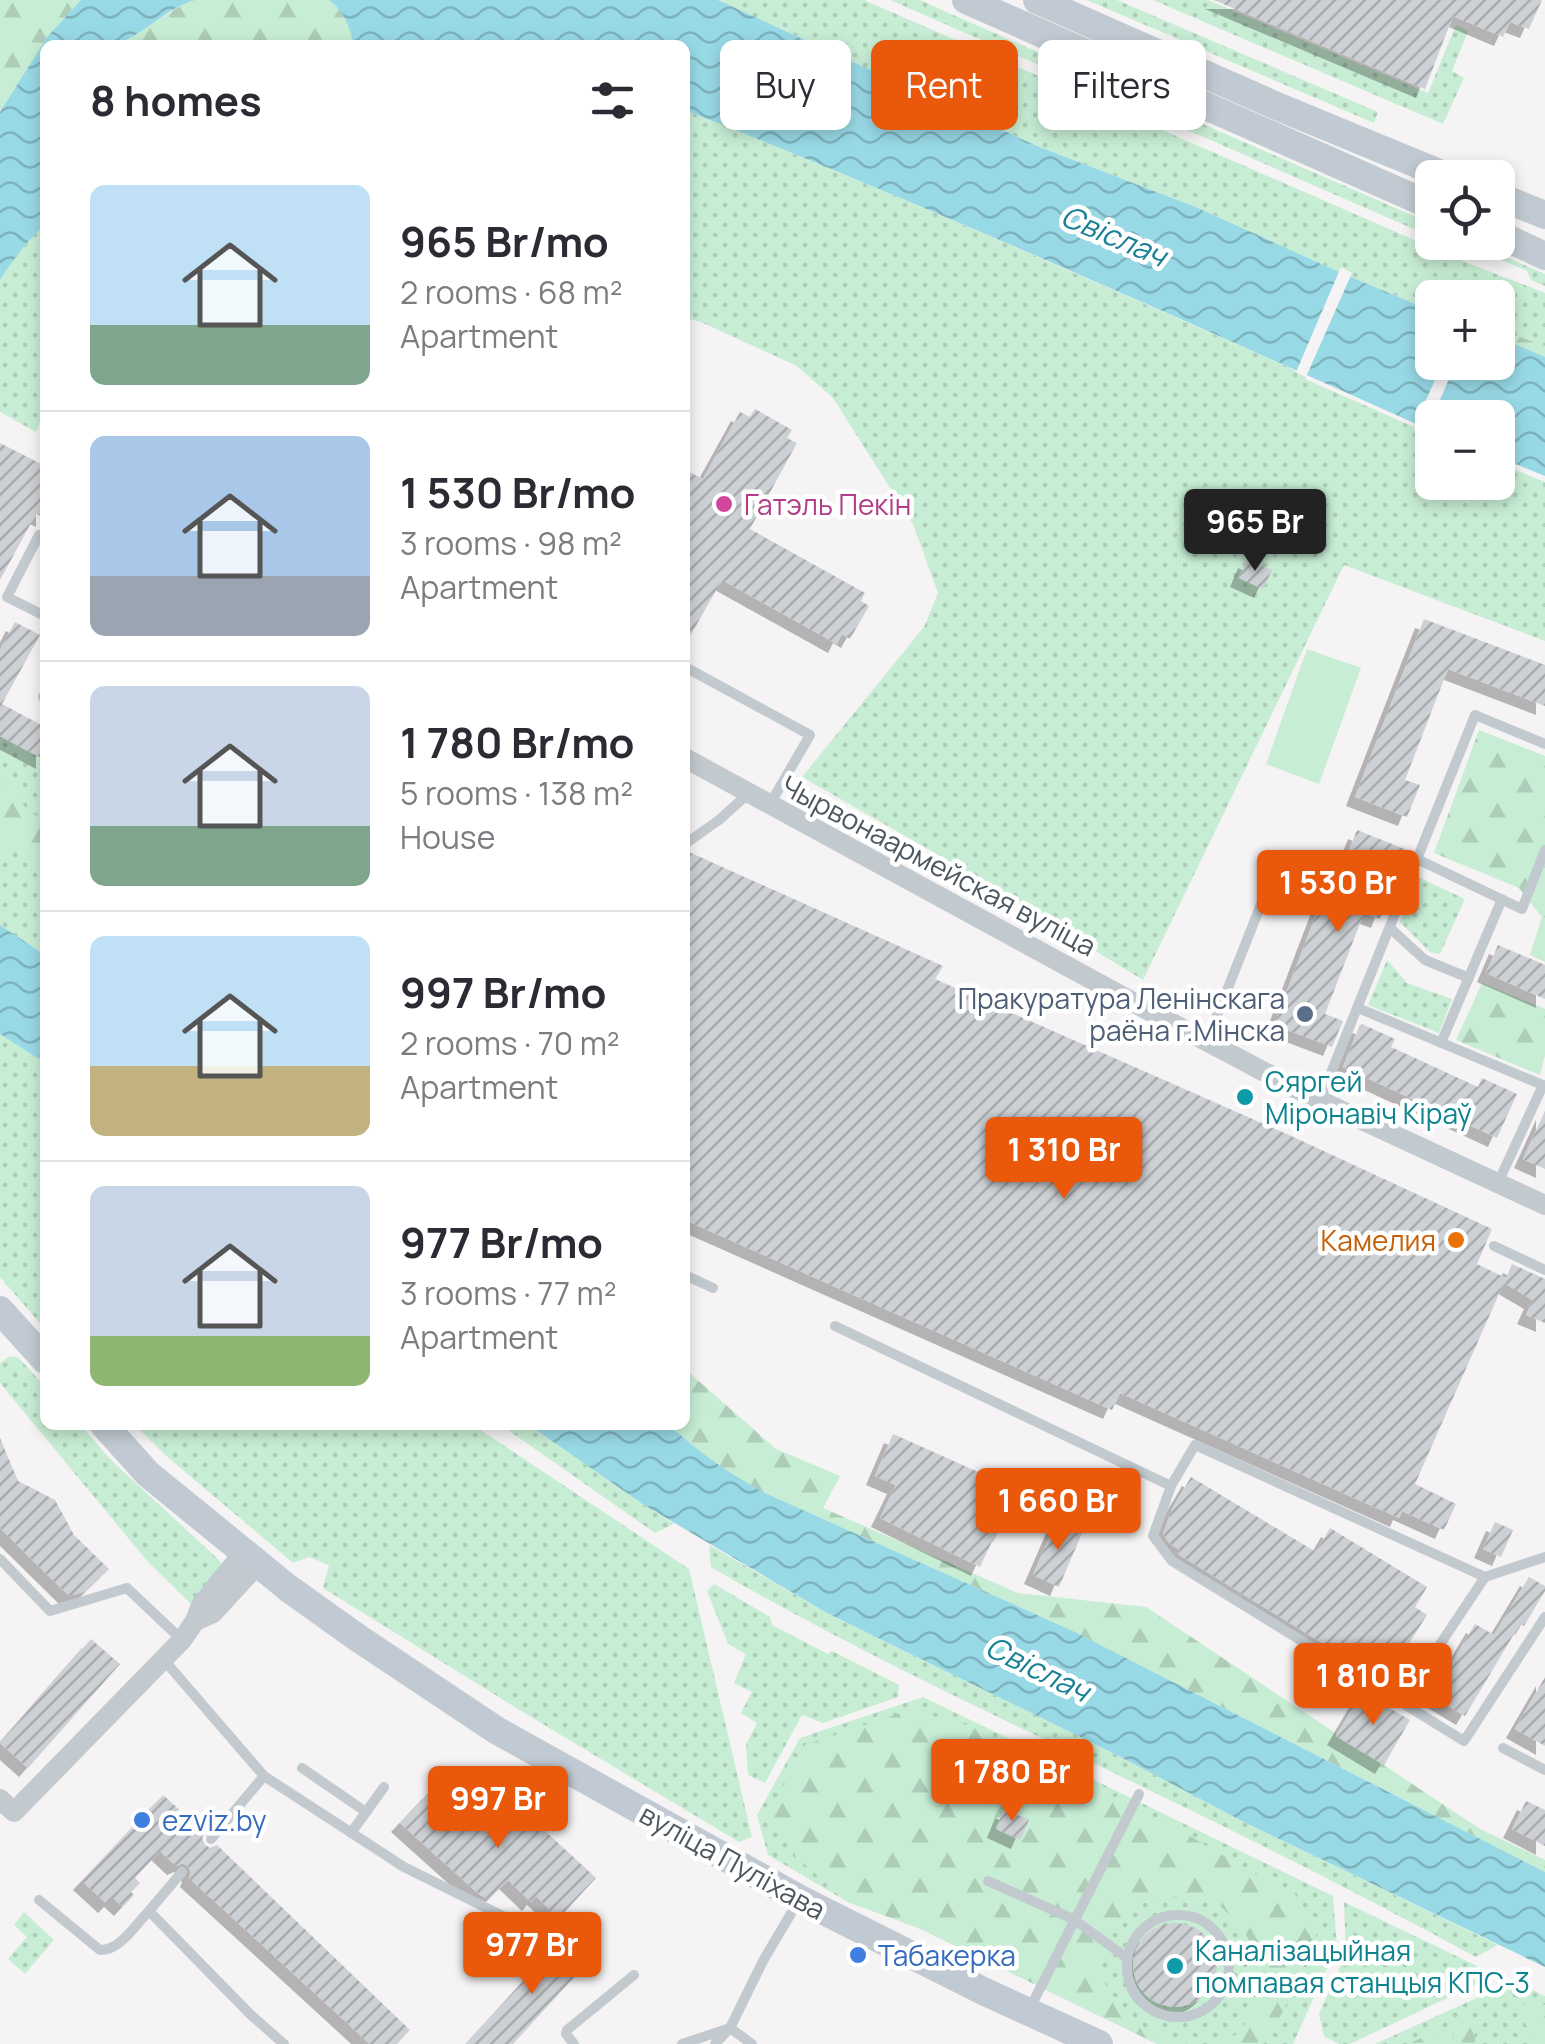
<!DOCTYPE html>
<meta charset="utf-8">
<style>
body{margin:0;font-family:Manrope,sans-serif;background:#f7f7f7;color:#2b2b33;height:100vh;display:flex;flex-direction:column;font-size:38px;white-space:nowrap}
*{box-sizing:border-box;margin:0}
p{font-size:32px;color:#7c7c81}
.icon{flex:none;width:55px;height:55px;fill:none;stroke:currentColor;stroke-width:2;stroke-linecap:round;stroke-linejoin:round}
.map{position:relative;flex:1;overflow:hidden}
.drawer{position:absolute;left:40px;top:40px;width:650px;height:1390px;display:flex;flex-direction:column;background:#fff;border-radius:15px;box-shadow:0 5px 15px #0003}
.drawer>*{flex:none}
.hud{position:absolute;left:720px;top:40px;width:675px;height:90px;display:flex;gap:20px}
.tools{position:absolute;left:1415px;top:160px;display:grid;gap:20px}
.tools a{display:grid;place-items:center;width:100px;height:100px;border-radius:15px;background:#fff;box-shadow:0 5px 15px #0003;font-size:50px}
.price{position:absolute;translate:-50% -85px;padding:0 22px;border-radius:10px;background:#ea580c;color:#fff;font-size:32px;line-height:65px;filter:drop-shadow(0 2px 5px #0008)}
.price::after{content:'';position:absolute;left:50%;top:60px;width:30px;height:22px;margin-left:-15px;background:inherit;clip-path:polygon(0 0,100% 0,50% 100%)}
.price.current{background:#222;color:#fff}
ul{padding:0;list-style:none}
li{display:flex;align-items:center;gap:30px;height:250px;padding:0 50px}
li+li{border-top:2px solid #e1e1e2}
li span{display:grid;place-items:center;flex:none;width:280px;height:200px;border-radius:15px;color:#555}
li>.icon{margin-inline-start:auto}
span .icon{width:120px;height:120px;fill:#fffc;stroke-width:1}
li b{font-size:42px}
h2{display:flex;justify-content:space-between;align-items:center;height:120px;padding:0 50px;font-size:42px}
.chip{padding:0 35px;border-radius:15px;background:#fff;box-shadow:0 5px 15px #0003;font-size:35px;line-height:90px}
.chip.current{background:#ea580c;color:#fff}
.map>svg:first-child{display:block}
</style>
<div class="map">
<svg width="1545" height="2044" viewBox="0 0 1545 2044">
<defs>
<pattern id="grass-dots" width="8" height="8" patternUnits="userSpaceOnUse" patternTransform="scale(2.5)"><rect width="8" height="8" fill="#c7edd4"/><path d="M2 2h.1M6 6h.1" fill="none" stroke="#adcdb8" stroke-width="1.8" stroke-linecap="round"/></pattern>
<pattern id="forest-firs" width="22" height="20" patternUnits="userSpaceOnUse" patternTransform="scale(2.5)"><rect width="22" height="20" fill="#c7edd4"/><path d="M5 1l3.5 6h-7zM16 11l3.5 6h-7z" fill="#adcdb8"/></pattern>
<pattern id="water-waves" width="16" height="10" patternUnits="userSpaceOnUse" patternTransform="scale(2.5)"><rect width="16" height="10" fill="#98d9e6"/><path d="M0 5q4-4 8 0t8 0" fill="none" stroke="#7eb3be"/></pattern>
<pattern id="building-hatch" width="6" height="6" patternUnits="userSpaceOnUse" patternTransform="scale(2.5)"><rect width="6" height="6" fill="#cdd0d4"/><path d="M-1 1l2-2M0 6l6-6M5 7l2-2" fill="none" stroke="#a9acaf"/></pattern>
<filter id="shadow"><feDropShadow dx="-9" dy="9" stdDeviation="0" flood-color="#0004"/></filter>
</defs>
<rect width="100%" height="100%" fill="#f5f3f3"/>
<g fill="url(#grass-dots)">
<path d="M718,0H864L1460,260L1545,293V357L1498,338V298H1432V311L1339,272L1198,208L1037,146Z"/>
<path d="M890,0H920L951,14L1432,224V237Z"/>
<path d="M1087,0H1117L1378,112L1374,123Z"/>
<path d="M1153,0H1208L1428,93L1456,25L1468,31L1452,71L1464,78L1443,124Z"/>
<path d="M685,110C888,190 1088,279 1288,367L1306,377L1305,379L1432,435V482H1498V463L1545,482V641L1344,565L1143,980L942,857L802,777L924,627L938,593L913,524L833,398L797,366L701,322L685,318Z"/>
<path d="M45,225V408L36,432L0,412V280L14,259L34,235Z"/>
<path d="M1462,243H1474L1545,274V286L1531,280L1527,271Z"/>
<path d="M0,736L45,760V955L0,925Z"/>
<path d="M1418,877L1465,899L1440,954L1430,952L1400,922Z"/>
<path d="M1387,960L1407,983L1452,999L1439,1033L1368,1005Z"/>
<path d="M0,1034L45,1063V1329L0,1277Z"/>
<path d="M10,1356L19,1358L45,1387V1425H80L114,1463L220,1561L222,1566L193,1606L148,1562L0,1383V1363Z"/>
<path d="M135,1425H473L689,1569L752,1837L739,1842L526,1714L323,1588L329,1565L309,1557L293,1563L164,1454Z"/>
<path d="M501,1425H529L644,1505L674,1524L655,1533Z"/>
<path d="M709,1545L827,1613L1113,1753L1246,1823L1498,1945L1476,1957C1369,1899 1261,1844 1151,1791C1003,1719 853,1650 711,1567Z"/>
<path d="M714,1584L770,1617L772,1625L828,1654L832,1651L899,1685L898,1697L823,1723L802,1715L765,1783L748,1775L746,1745L757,1723L741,1713L752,1692L734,1683L746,1654L728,1644L707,1591Z"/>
<path d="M923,1697L1333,1896L1337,1946L1293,2044H1157L921,1929L848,1902L768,1855L757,1815L800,1738Z"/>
<path d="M1344,1902L1477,1966L1479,1983L1350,2044H1339L1324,2036L1319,2014L1346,1954Z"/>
<path d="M24,1912L54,1940L25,1974L8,1959L27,1937L14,1925Z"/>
<path d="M1514,1981L1545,1996V2044H1375Z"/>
</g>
<g fill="url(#forest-firs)">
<path d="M0,0H81L47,37L0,112Z"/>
<path d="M196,0H329C344,11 350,27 353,45H112L142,30L185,3Z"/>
<path d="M1498,329L1545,346V357L1498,338Z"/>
<path d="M1479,730L1545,756V962L1530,955L1542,917L1519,888L1434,853Z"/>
<path d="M0,773L5,774L8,785L15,789L24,806L45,823V871L28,853L0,848Z"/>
<path d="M1482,983L1545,1009V1055L1540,1075L1456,1040Z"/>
<path d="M685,1369L776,1449L840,1476L823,1508L1018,1593L1146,1607L1480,1829L1545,1860V1872L1073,1631L765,1493L729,1474L697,1451L669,1425H685Z"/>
<path d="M910,1710L968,1725L1178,1829L1246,1869L1294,1893L1319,1928C1303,1967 1288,2009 1263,2044H1218L1229,2040L1240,2031L1248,2019L1261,1981L1254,1949L1241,1926L1216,1902L1184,1896L1152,1898L1121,1918L1107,1941L1101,1969L1108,1992L1115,2005L1125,2016L1148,2030L1188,2044H1157L921,1929L848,1902L797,1858L767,1817L805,1745Z"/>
<path d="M1532,2001L1545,2005V2044H1538L1521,2017L1518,2006Z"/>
<path d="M1462,2022H1469L1475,2030V2044H1408L1433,2033H1440L1444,2039L1453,2038L1455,2028Z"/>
</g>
<path fill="#c7edd4" d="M1307,649L1361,668L1319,784L1266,764Z"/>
<g fill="url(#water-waves)">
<path d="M81,0H196C165,7 142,39 110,45C90,49 66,45 45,45V225C27,241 13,260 0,280V112L47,37Z"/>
<path d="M329,0H718L1037,146L1198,208L1339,272L1432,311V362H1498V337L1545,357V476L1498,457V418H1432V431C1185,321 937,209 685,110V45H353C350,27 344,11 329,0Z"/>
<path d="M0,925L45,955V1063L0,1034Z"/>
<path d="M529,1425H669C699,1453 730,1474 765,1493L1073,1631L1545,1872V1967L1246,1823L1113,1753L827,1613L644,1505Z"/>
</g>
<g fill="#f5f3f3">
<path d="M1341,267L1352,273L1306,377L1296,372Z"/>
<path d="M1443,362L1456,363L1425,434L1413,429Z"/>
</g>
<g fill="url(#building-hatch)" filter="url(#shadow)">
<path d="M1214,0H1542L1529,29L1510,22L1503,37L1453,16L1425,89Z"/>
<path d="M755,409L792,430L787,438L797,443L750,529L865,593L861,601L869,606L850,639L842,634L837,644L722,580L685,645V470L703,479L740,412L750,417Z"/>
<path d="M0,443L45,466V518L36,514L0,580Z"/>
<path d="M1247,559L1272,570L1263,589L1239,578Z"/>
<path d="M1424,619L1545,665V706L1448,669L1405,780L1420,785L1407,817L1355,797Z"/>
<path d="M15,622L40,635L2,704L45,727V760L0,736V650Z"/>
<path d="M1357,830L1407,850L1380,919L1364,913L1325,1014L1343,1021L1332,1047L1274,1025L1333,870L1340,873Z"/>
<path d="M689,852L943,966L935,979L1289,1135L1492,1229L1477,1264L1506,1278L1415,1484L1456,1504L1444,1530L1402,1511L1399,1518L1120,1393L1112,1410L685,1220V853Z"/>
<path d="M1498,945L1545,965V999L1486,973Z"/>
<path d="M1362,1024L1395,1039L1391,1047L1478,1087L1482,1078L1517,1094L1497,1138L1343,1067L1359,1027Z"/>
<path d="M1545,1111V1169L1523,1159Z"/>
<path d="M1512,1264L1545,1279V1323L1526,1315L1533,1300L1504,1283Z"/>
<path d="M893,1434L1021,1491L1002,1533L997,1531L980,1567L880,1518L896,1485L875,1476Z"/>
<path d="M0,1438L18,1481L55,1500L74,1535L109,1569L86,1591L69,1596L0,1528Z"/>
<path d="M1191,1477L1316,1552L1330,1528L1427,1587L1415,1607L1427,1615L1406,1648L1394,1641L1374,1675L1178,1554L1180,1550L1170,1544L1163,1534L1172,1509Z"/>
<path d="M1057,1520L1083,1531L1059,1587L1033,1575Z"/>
<path d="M1495,1522L1513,1530L1501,1557L1483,1549Z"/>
<path d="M1529,1577L1545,1586V1591L1524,1626L1520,1624L1465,1716L1422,1690L1434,1670L1444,1676L1475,1624L1494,1635Z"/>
<path d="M91,1639L120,1664L28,1768L0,1743Z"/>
<path d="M1545,1677V1746L1515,1729Z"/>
<path d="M1362,1692L1410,1720L1384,1765L1336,1736Z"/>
<path d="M431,1790L542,1828L596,1878L559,1918L536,1896L531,1902L508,1880L489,1899L480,1895L400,1823Z"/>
<path d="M163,1795L205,1833L202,1838L205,1845L210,1848L217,1845L410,2030L397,2044H370L189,1878L191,1873L188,1866L183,1863L176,1866L160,1851L135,1878L140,1883L131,1892L134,1895L123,1907L113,1898L107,1904L82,1881Z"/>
<path d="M1526,1801L1545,1810V1846L1512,1829Z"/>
<path d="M1004,1809L1029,1820L1020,1840L996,1829Z"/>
<circle cx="1175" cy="1965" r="42"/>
<path d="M563,1938L589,1961L513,2044H466Z"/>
</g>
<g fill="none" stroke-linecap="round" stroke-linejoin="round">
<g stroke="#c2cad0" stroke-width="10">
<path d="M45,539L39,535L7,597L45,616"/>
<path d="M685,667L810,735L770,804"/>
<path d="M45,693L43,697L45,698"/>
<path d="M685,844L719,820L749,793"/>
<path d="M1419,860L1522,909L1545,850"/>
<path d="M1391,929L1425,960L1469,978"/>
<path d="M1358,1008L1545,1086"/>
<path d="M1207,1041L1275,869"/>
<path d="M1441,1043L1502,899"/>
<path d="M1320,1100L1475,715L1545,744"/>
<path d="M1498,1183L1543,1085"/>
<path d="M1494,1246L1545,1270"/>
<path d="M685,1275L713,1288"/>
<path d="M835,1326L1171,1486L1153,1536L1172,1561L1464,1741L1545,1617"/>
<path d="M1171,1486L1195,1445L1485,1577L1545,1557"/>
<path d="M0,1559L50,1611L127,1588L182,1640"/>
<path d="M164,1660L264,1776L404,1867L537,1933"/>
<path d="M1401,1703L1485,1577"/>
<path d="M1503,1748L1545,1770"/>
<path d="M302,1768L366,1812"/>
<path d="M351,1833L384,1787"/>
<path d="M211,1839L264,1776"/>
<path d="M988,1881L1073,1919L1127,1958"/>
<path d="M39,1900L100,1950C120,1951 135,1925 149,1911L251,2015L284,2044"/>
<path d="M149,1911L182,1872"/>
<circle cx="1178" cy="1966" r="51"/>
<path d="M1029,2010L1139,1794"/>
<path d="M574,2044L566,2034L567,2030L634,1975"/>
<path d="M682,2044L730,2028L752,2044"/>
<path d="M715,2044L730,2028L763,1961L799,1900"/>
</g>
<g stroke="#c2cad0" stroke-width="20">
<path d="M685,758L1155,1014L1308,1095L1545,1205"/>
<path d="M195,1621L213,1613L258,1564"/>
<path d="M0,1799L14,1812L182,1640L195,1621L201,1605L243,1553"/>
</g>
<g stroke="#c1cad2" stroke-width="28">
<path d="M966,0L1432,206"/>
<path d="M1037,0L1279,107L1451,178"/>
<path d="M1498,196L1545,215"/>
<path d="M1498,234L1545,256"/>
<path d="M0,1310L45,1360"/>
<path d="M104,1425L148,1474L288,1588L358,1638L496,1730L800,1899L983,1991L1099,2044"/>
</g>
</g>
<circle fill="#d1479c" stroke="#fff" stroke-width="4" cx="724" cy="504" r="10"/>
<circle fill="#5c6f8a" stroke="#fff" stroke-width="4" cx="1305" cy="1014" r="10"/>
<g fill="#0f9aa8" stroke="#fff" stroke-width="4">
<circle cx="1245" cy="1097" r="10"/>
<circle cx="1175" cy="1966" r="10"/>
</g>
<circle fill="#e8710a" stroke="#fff" stroke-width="4" cx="1456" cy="1240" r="10"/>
<g fill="#3f7fe0" stroke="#fff" stroke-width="4">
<circle cx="142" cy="1820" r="10"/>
<circle cx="858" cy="1955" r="10"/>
</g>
<g text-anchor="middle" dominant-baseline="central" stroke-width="9" stroke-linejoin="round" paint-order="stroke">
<g font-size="28" fill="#b23c85" stroke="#fff" text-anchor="start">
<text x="744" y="504">Гатэль Пекін</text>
</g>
<g font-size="28" fill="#4c575f" stroke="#fff">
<text transform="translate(939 865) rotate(28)">Чырвонаармейская вуліца</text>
<text transform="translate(733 1861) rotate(29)">вуліца Пуліхава</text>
</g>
<g font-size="28" fill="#4e5e75" stroke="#fff" text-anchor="end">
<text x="1285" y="998">Пракуратура Ленінскага<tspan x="1285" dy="32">раёна г.Мінска</tspan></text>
</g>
<g font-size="28" fill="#0d838f" stroke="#fff" text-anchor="start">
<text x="1265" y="1081">Сяргей<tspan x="1265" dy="32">Міронавіч Кіраў</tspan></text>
<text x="1195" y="1950">Каналізацыйная<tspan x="1195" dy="32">помпавая станцыя КПС-3</tspan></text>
</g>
<g font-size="28" fill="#c56008" stroke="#fff" text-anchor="end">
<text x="1436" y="1240">Камелия</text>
</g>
<g font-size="28" fill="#366cbe" stroke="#fff" text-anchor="start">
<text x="162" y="1820">ezviz.by</text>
<text x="878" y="1955">Табакерка</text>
</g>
<g font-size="30" font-style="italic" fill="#198095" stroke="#fff">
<text transform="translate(1114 235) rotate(23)">Свіслач</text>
<text transform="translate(1038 1668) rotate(26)">Свіслач</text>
</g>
</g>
</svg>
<div class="tools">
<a><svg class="icon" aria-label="locate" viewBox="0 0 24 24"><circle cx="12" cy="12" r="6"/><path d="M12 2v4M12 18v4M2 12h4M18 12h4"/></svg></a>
<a>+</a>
<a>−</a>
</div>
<b class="price current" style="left:1255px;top:574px">965 Br</b>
<b class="price" style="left:1338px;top:935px">1 530 Br</b>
<b class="price" style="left:1064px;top:1202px">1 310 Br</b>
<b class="price" style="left:1058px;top:1553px">1 660 Br</b>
<b class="price" style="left:1373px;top:1728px">1 810 Br</b>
<b class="price" style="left:1012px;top:1824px">1 780 Br</b>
<b class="price" style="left:498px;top:1851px">997 Br</b>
<b class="price" style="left:532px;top:1997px">977 Br</b>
<div class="hud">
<a class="chip">Buy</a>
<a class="chip current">Rent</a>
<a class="chip">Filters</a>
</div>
<section class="drawer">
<h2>8 homes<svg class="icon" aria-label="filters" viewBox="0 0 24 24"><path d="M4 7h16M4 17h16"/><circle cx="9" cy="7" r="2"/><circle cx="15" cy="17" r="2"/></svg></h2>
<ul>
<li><span style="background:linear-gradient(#bfe0f5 70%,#7fa58c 0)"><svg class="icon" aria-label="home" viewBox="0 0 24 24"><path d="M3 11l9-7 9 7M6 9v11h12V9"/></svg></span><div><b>965 Br/mo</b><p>2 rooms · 68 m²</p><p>Apartment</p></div></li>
<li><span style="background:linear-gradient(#a9c7e8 70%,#9aa5b1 0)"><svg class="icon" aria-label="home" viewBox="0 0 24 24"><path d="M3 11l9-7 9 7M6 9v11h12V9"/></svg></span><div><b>1 530 Br/mo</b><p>3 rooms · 98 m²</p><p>Apartment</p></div></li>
<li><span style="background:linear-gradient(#c9d6e8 70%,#7fa58c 0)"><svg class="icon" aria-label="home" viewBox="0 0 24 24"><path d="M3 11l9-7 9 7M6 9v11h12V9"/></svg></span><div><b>1 780 Br/mo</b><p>5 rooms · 138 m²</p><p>House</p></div></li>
<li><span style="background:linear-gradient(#bfe0f5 65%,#c2b280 0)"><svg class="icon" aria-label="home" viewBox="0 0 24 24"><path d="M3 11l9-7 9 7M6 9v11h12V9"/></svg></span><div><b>997 Br/mo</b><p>2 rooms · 70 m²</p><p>Apartment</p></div></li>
<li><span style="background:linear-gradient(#c9d6e8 75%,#8fb573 0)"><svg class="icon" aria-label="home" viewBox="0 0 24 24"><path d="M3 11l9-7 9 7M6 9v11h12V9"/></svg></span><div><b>977 Br/mo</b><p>3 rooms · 77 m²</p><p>Apartment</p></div></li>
</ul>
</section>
</div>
